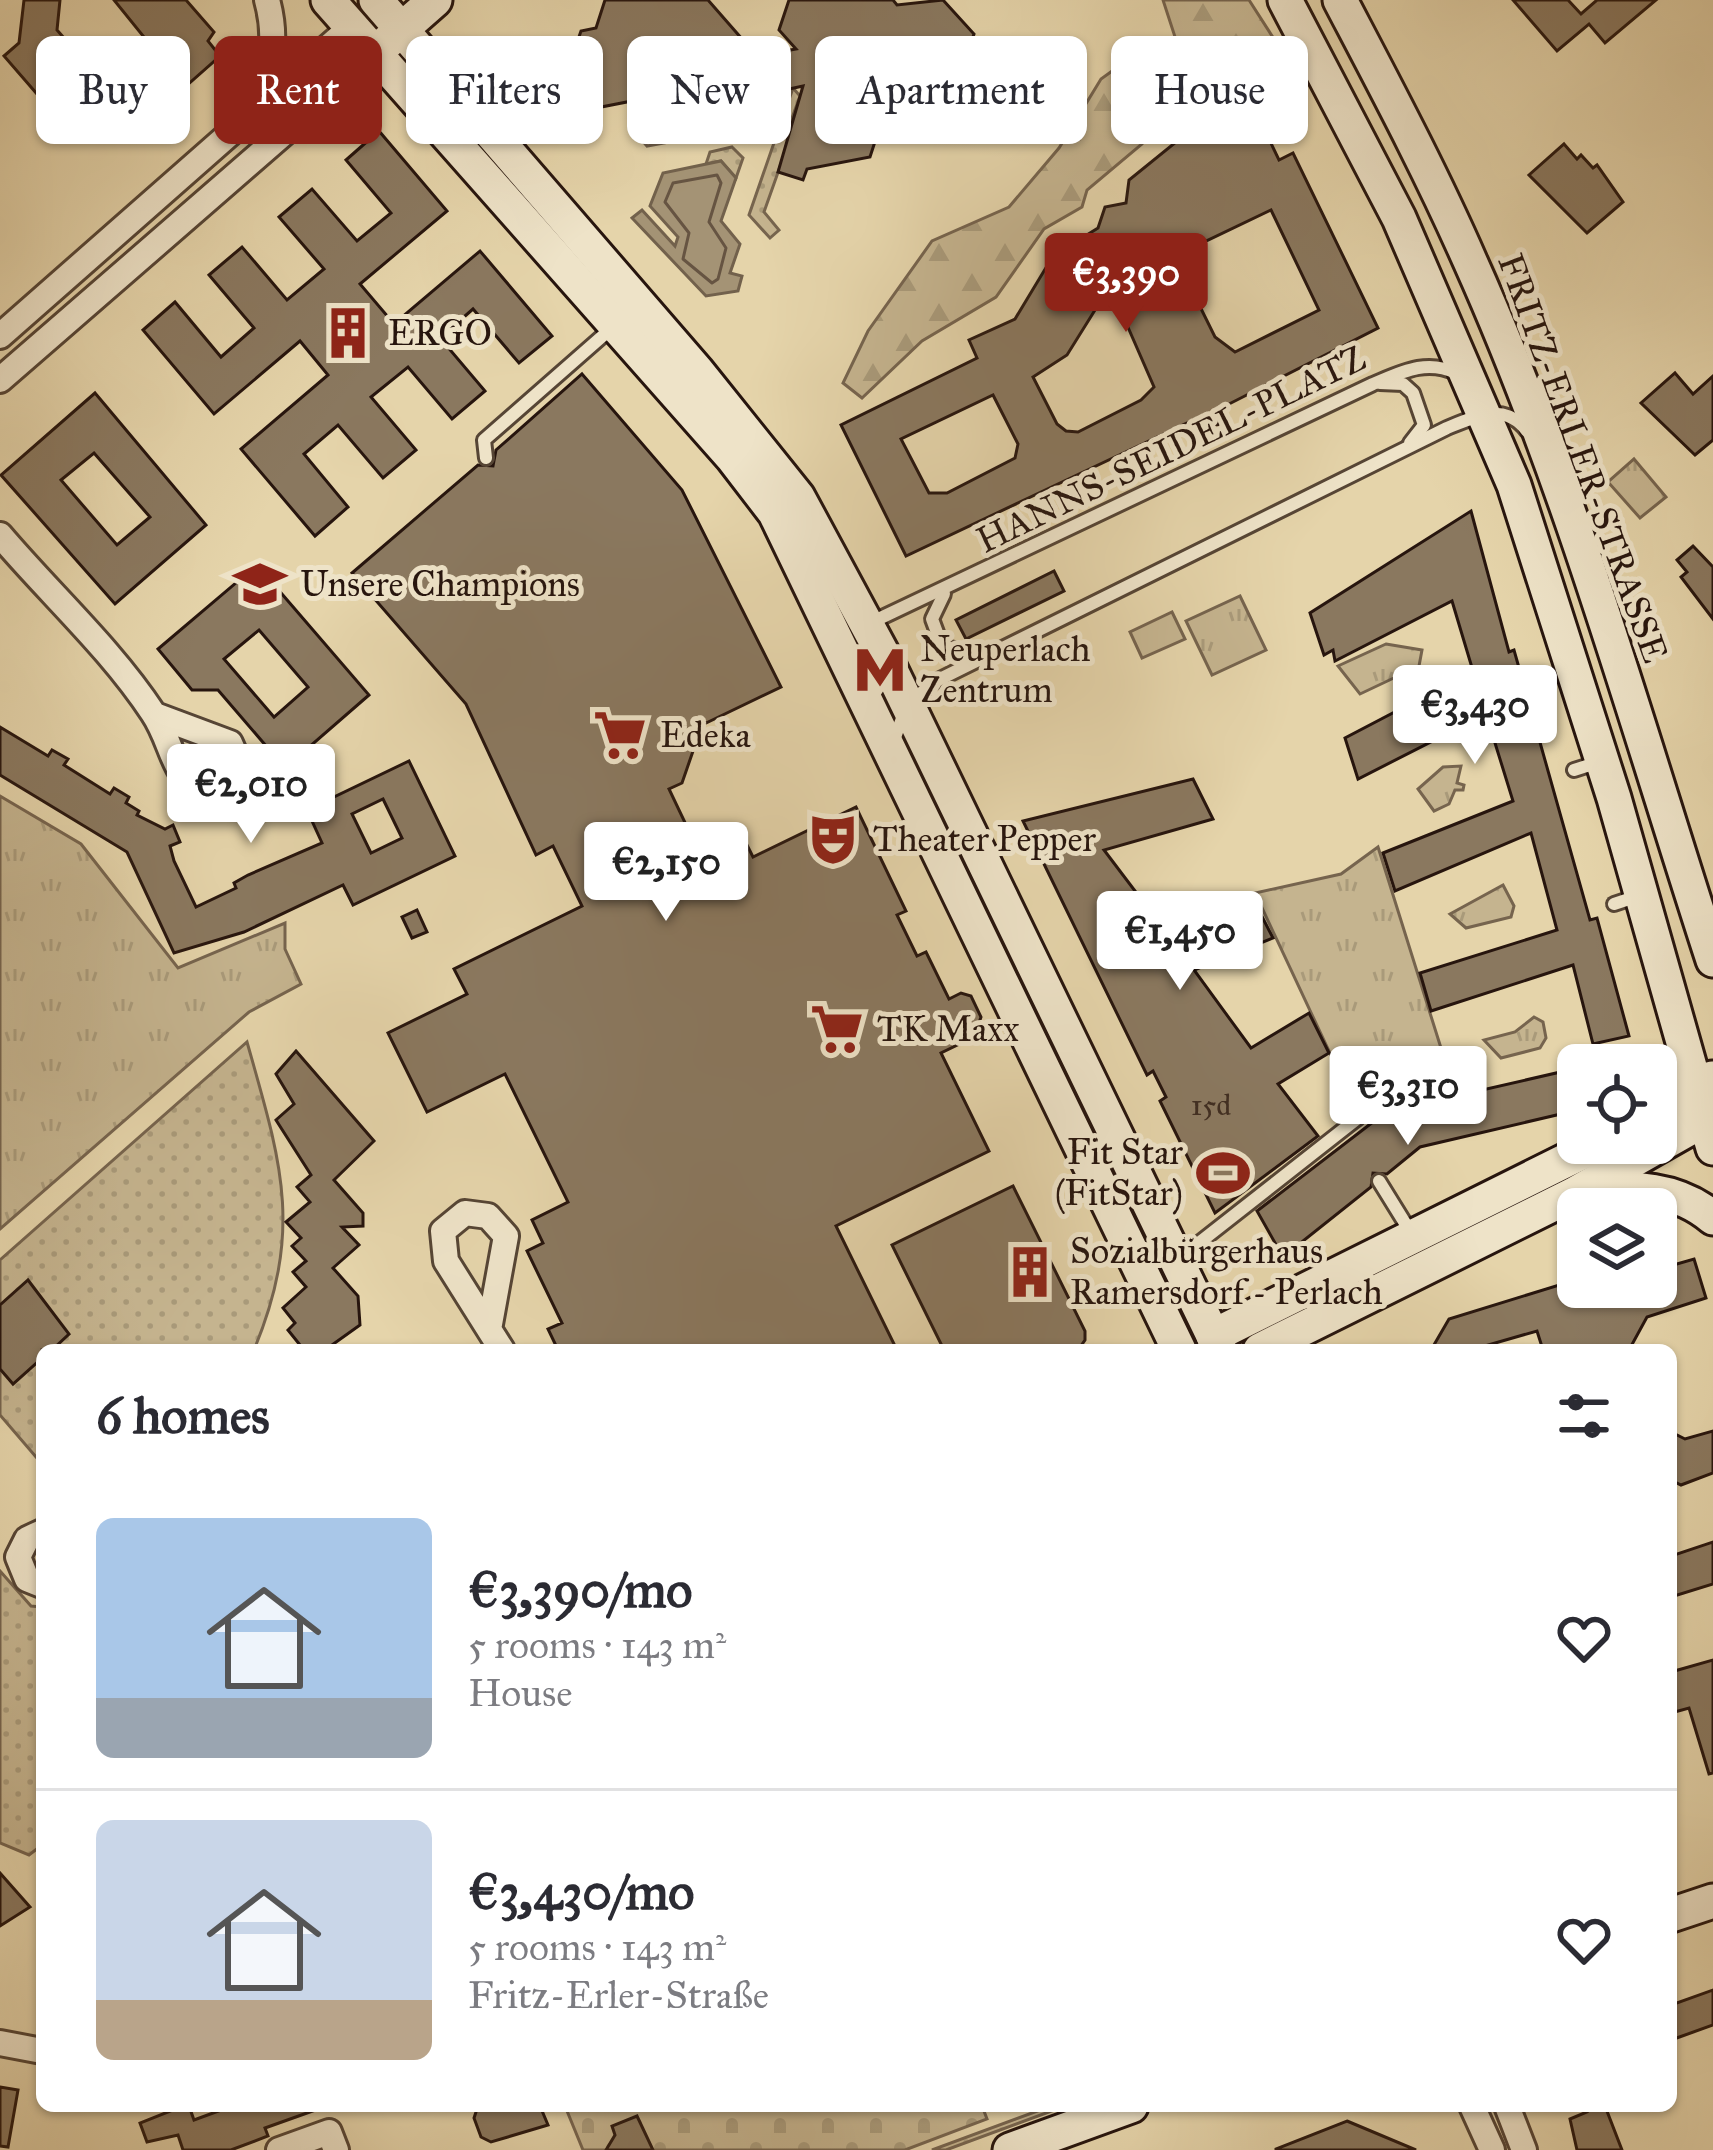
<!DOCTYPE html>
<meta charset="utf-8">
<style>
body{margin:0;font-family:"IM FELL Great Primer",serif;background:#f2f2f3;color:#2b2b33;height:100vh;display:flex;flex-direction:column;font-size:45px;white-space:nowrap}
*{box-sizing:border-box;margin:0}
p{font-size:39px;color:#7c7c81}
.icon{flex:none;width:66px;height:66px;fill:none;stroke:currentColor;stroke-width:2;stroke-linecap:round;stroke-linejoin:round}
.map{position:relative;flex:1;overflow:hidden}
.side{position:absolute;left:36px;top:1344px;width:1641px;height:768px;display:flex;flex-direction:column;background:#fff;border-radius:18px;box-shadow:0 3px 9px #0004}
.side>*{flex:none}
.top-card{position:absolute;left:36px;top:36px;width:1641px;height:108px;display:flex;gap:24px}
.controls{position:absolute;left:1557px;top:1044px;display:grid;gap:24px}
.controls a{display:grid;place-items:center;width:120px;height:120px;border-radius:18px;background:#fff;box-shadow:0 3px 9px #0004;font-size:60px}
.price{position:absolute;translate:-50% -102px;padding:0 27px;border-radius:12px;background:#fff;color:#222;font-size:39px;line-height:78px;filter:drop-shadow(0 3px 6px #0008)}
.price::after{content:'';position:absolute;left:50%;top:72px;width:36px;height:27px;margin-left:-18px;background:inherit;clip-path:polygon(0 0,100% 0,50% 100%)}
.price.current{background:#8f2418;color:#fff}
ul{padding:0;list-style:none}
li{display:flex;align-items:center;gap:36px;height:300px;padding:0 60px}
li+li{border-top:3px solid #e1e1e2}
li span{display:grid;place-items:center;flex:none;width:336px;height:240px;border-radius:18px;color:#555}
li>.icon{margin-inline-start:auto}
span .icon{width:144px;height:144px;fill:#fffc;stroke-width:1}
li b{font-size:51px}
h2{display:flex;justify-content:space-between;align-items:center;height:144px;padding:0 60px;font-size:51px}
.tag{padding:0 42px;border-radius:18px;background:#fff;box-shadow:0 3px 9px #0004;font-size:42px;line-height:108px}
.tag.current{background:#8f2418;color:#fff}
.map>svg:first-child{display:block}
</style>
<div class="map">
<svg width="1713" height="2150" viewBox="0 0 1713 2150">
<defs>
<pattern id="grass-dots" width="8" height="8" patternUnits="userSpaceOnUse" patternTransform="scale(3)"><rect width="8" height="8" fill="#c5b48f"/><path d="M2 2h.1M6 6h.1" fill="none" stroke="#a99a7a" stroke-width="1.8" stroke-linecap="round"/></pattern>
<pattern id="forest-firs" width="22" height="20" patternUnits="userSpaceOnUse" patternTransform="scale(3)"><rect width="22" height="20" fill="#c5b48f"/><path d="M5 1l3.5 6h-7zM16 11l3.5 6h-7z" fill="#a99a7a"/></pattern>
<pattern id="cemetery-stones" width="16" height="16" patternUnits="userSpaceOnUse" patternTransform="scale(3)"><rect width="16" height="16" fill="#c5b48f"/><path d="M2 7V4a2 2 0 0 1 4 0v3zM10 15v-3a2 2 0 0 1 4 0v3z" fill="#a99a7a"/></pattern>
<pattern id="park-tufts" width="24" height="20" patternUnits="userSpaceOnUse" patternTransform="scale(3)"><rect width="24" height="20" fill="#c5b48f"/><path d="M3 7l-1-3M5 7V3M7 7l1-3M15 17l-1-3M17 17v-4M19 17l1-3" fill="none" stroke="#a99a7a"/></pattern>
</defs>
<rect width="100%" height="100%" fill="#e5d4aa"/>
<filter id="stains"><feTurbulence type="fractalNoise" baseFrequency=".00167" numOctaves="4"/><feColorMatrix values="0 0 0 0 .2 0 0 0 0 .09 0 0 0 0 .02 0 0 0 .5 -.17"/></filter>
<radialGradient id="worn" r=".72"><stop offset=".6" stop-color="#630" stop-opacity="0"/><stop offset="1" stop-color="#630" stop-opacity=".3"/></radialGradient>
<g fill="url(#grass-dots)" stroke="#76644e" stroke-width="3">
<path d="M793,88L800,96L788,129L792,133L764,212L779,230L770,238L749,215Z"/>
<path d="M659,121L665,128L694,121L696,137L647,146L640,138L645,124Z"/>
<path d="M732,147L743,158L736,178L721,161L706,164L710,152Z"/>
<path d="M247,1042C281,1162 304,1229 254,1350H42V1464L0,1415V1260Z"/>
<path d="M0,1571L31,1606L42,1607V1845L29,1855L0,1843Z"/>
<path d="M1051,2106H1065L946,2150H932Z"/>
</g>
<path fill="url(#forest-firs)" stroke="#76644e" stroke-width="3" d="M1163,0H1249L1274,39V51L1247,64L1179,120L1171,100L1148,101L1136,116L1142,144L1087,190L1082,207L1044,229L996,297L922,341L862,398L843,383L868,331L932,241L1009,207L1059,148L1101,79L1144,48L1178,46Z"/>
<path fill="url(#cemetery-stones)" stroke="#76644e" stroke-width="3" d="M565,2106H982L987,2119L905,2150H583Z"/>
<g fill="url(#park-tufts)" stroke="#76644e" stroke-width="3">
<path d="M1634,459L1666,497L1640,518L1608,482Z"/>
<path d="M1240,596L1266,650L1212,675L1186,621Z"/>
<path d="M1386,644L1422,650L1419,666L1360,694L1338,666Z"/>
<path d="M1461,766L1457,783L1464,785L1463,790H1455L1449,804L1434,811L1418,789L1443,767Z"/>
<path d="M0,796L81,844L178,968L285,923V949L301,984L249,1012L0,1229Z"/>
<path d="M1378,847L1451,1080L1381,1097L1358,1113L1255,893L1341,874Z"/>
<path d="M1503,885L1514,906L1511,917L1466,928L1450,914Z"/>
<path d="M1534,1017L1543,1022L1546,1038L1540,1048L1501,1058L1484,1040L1515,1032Z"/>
</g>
<path fill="#c5b48f" stroke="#76644e" stroke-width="3" d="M1172,612L1185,639L1142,658L1130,632Z"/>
<path fill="#a49375" stroke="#72614c" stroke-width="3" d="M721,161L736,178L721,221L740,244L730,273L742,276L738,291L706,296L632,218L642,210L675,246L678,237L650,206L663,173Z"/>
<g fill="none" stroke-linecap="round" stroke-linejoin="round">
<path stroke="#665442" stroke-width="3" d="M717,175L721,183L709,222L726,248L718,279L712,283L683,259L689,233L665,202L673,183Z"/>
</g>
<g fill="#8a785f" stroke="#27150e" stroke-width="3" fill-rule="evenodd">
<path d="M24,0H60L57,30L78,54L129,58L148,42L114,0H186L214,32L208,41L220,56L151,117L50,109L4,56L19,43Z"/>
<path d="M605,0H708L757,56L796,49L779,30L789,0H893L897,5L943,0L974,34L957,81L899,93L915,111L883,117L870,157L807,169L803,180L778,172L803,86L720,104L718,111L703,114L683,91L596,108L566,74L581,31L596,28Z"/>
<path d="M1513,0H1568L1581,14L1597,0H1656L1605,43L1589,24L1557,51Z"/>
<path d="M1284,72L1294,89L1279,98L1269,81Z"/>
<path d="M1269,89L1278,103L1257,114L1279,160L1293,153L1378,328L1229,404L1218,425L1189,422L906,556L841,425L977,358L969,340L1015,319L1053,256L1098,228L1105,207L1126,203L1129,180L1229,99H1248ZM1271,210L1319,310L1235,352L1215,337L1175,256ZM1110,286L1154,387L1141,400L1078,432L1066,431L1057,424L1033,377L1067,355ZM993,395L1018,444L1015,458L947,493H929L901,439Z"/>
<path d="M379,131L447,211L360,284L394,324L480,251L552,336L519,363L473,309L440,338L485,391L452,419L408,367L371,397L416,450L383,478L338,425L304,454L348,507L315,536L241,449L328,375L300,341L214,414L143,330L175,302L221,357L254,328L209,275L242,247L287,300L324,269L279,217L312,189L357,241L391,213L346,160Z"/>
<path d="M1564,144L1577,159L1581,155L1593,168L1597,165L1623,202L1587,233L1529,175Z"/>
<path d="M1675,373L1693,394L1713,376V440L1695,455L1641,403Z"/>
<path d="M582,374L682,490L781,687L702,725L682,783L669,789L698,850L725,837L747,845L753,857L856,807L906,911L897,915L917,956L926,952L949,999L961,993L971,996L981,1017L974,1037L941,1053L989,1151L836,1226L897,1350H558L548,1329L562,1323L527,1251L543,1243L532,1220L568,1202L505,1074L427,1112L388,1033L467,994L454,969L582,906L553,846L536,855L466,704L352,573L478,465L493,466L496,450Z"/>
<path d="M95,393L206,525L115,604L1,475ZM94,453L150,517L117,545L61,480Z"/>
<path d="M1471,511L1509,652L1514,650L1590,920L1597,918L1629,1036L1593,1044L1573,965L1431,1011L1420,973L1557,930L1531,833L1395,891L1383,853L1513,801L1486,714L1358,779L1345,738L1473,671L1452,601L1335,661L1333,650L1324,655L1310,613Z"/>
<path d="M1693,546L1713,567V619L1681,577L1687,572L1677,560Z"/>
<path d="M257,565L369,695L285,768L218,690H192L158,649ZM259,630L308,687L274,717L224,659Z"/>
<path d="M1054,571L1064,591L966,639L956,620Z"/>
<path d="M0,727L48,756L52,750L68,759L64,765L110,794L114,788L129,797L126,803L139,811L137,815L165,829L173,825L180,842L170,846L174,861L196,907L236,888L234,883L248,875L322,843L307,810L409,761L455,856L353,905L343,885L244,932L174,953L127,852L0,775ZM383,799L402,838L371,853L352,814Z"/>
<path d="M1193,779L1213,819L1104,850L1166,932L1252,897L1273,938L1194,970L1251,1048L1309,1013L1329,1053L1278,1084L1318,1136L1215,1213L1160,1101L1166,1097L1153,1071L1147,1075L1023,821Z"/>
<path d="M417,910L427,932L412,938L402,917Z"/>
<path d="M296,1051L374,1141L334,1180L363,1213V1226L342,1227L359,1245L333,1268L358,1296L360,1325L325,1350H304L288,1330L295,1323L283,1308L306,1287L293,1272L306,1261L292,1246L301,1238L286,1222L310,1202L297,1187L311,1175L276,1120L294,1104L276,1074Z"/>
<path d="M1578,1068V1110L1420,1147L1387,1174L1373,1173L1371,1187L1283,1257L1257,1211L1386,1112Z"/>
<path d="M1013,1186L1085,1331V1340L1078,1350H944L892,1245Z"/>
<path d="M1694,1259L1706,1298L1647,1317L1629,1350H1543L1537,1331L1471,1350H1431L1449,1319L1572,1281L1609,1299L1616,1287H1656V1270Z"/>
<path d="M28,1280L69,1334L52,1350H42V1358L13,1384L0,1369V1305Z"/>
<path d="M1713,1431V1473L1681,1485L1671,1480V1432L1685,1439Z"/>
<path d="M1713,1542V1584L1671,1597V1556Z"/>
<path d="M1713,1660V1773L1709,1774L1689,1708L1671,1713V1672Z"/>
<path d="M0,1873L30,1907L0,1926Z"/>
<path d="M1713,1990V2025L1671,2040V2005Z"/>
<path d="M0,2087L18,2090L8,2147L0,2146Z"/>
<path d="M171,2106H189L194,2120L232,2106L321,2108L265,2128L268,2136L231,2150H183L178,2135L147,2142L140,2123L173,2110Z"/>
<path d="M478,2106H540L548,2125L491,2142L481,2137L474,2118Z"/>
<path d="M1585,2106H1605L1622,2150H1577L1570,2119L1587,2112Z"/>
<path d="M637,2116L653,2150H606L615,2135L612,2126Z"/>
<path d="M1347,2121L1416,2150H1276V2149Z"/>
</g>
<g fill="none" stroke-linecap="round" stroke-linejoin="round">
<g stroke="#564535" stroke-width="18">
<g id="lane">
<path d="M1380,383L1403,384L1413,393L1424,425L1410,443"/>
<path d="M486,458L484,440L614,326"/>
<path d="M944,594L932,619L942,646L982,656"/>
<path d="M870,623L1373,384C1402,372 1426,359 1456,373"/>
<path d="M894,740L907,705L934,682L1447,428C1476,416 1505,402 1527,431"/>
<path d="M1574,770L1602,761"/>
<path d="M1614,904L1641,895"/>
<path d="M1379,1181L1413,1236"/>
<path d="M1195,1246L1358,1118"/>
</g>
</g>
<g stroke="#564535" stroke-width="30">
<g id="street">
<path d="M254,107C271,70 278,40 267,0"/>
<path d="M0,336L351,27"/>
<path d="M0,380L375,54"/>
<path d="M0,535C50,594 111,649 153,713C174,744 171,778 208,796L234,789L242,770L230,743L155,715"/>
<path d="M490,1324L506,1236L488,1216L465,1213L443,1231L446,1261L502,1350"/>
<path d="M42,1532L27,1539L18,1557L27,1579L42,1585"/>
<path d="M0,2043L42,2051"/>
<path d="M1472,2106L1492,2150"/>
<path d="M1507,2106L1524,2150"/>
<path d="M279,2150L329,2132L336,2150"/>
</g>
</g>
<g stroke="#27150e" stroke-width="39">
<g id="secondary">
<path d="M328,0L732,457L775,513L1179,1350"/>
<path d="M376,0L697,371L798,497L887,662L1220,1350"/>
<path d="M1285,0L1399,218L1514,485L1614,798L1713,1148"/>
<path d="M1340,0C1385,86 1431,172 1470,261C1571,486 1637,726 1713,960"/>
<path d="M385,44L435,0"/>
<path d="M1656,1112L1712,1078"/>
<path d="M1588,1192C1632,1186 1678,1188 1713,1218"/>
<path d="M1213,1336L1601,1143"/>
<path d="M1260,1350L1574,1194L1713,1115"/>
<path d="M1671,1915L1713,1901"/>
<path d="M1010,2150L1131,2106"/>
</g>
</g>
<use href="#lane" stroke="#eee3c8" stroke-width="12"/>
<use href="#street" stroke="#eee3c8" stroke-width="24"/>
<use href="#secondary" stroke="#eee3c8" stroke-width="33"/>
</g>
<defs>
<g id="building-bare" transform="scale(4.14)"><path d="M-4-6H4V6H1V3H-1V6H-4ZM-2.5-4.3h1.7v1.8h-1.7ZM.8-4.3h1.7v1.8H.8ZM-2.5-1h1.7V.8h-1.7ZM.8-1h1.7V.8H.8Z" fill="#8f2418" stroke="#eee3c8" stroke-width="2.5" paint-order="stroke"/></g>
<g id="school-bare" transform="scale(4.14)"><path d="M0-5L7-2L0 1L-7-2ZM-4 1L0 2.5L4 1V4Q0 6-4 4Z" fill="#8f2418" stroke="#eee3c8" stroke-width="2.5" paint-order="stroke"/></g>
<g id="metro-bare" transform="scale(4.14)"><path d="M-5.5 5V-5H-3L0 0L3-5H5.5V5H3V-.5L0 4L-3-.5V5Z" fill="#8f2418" stroke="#eee3c8" stroke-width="2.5" paint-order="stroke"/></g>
<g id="supermarket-bare" transform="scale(4.14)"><path d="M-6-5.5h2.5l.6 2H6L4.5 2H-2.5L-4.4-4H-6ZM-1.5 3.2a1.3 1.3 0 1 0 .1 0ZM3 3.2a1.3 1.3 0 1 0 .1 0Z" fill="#8f2418" stroke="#eee3c8" stroke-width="2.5" paint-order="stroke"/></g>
<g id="theatre-bare" transform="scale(4.14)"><path d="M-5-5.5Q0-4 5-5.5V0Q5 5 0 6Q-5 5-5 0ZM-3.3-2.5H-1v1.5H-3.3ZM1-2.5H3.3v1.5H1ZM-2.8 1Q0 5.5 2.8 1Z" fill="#8f2418" stroke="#eee3c8" stroke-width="2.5" paint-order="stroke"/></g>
<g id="stadium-bare" transform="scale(4.14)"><path d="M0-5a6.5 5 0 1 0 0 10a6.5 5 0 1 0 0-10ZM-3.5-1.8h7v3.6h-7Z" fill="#8f2418" stroke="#eee3c8" stroke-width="2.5" paint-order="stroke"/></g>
</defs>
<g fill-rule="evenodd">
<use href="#building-bare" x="348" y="333"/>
<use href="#school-bare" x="260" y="584"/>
<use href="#metro-bare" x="880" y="670"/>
<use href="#supermarket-bare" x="620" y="735"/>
<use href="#theatre-bare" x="833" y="839"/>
<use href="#supermarket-bare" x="837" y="1029"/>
<use href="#stadium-bare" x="1223" y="1173"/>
<use href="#building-bare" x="1030" y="1272"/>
</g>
<g text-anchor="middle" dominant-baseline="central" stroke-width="10" stroke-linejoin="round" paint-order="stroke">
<g font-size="30" fill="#402e22">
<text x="1211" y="1105">15d</text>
</g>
<g font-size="36" fill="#27150e" stroke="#eee3c8" text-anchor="start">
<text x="388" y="333">ERGO</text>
<text x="300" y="584">Unsere Champions</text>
<text x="920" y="649">Neuperlach<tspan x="920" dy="41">Zentrum</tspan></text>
<text x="660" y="735">Edeka</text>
<text x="873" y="839">Theater Pepper</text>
<text x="877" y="1029">TK Maxx</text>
<text x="1183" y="1152" text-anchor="end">Fit Star<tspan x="1183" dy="41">(FitStar)</tspan></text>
<text x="1070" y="1251">Sozialbürgerhaus<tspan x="1070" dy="41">Ramersdorf - Perlach</tspan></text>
</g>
<g font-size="36" fill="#27150e" stroke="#eee3c8">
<text transform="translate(1171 449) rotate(-26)">HANNS-SEIDEL-PLATZ</text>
<text transform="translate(1583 458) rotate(70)">FRITZ-ERLER-STRASSE</text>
</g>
</g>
<rect width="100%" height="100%" filter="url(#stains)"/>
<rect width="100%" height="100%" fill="url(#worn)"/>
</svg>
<div class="controls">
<a><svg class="icon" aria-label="locate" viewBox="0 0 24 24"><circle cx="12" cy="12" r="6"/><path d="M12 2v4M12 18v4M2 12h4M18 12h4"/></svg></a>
<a><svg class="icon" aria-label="layers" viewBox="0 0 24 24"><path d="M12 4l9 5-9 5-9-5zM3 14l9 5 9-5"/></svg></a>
</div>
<b class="price current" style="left:1126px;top:335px">€3,390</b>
<b class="price" style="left:1475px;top:767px">€3,430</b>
<b class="price" style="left:251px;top:846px">€2,010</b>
<b class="price" style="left:666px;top:924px">€2,150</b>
<b class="price" style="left:1180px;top:993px">€1,450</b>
<b class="price" style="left:1408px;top:1148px">€3,310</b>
<div class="top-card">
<a class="tag">Buy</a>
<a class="tag current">Rent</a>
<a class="tag">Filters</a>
<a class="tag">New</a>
<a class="tag">Apartment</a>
<a class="tag">House</a>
</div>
<section class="side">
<h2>6 homes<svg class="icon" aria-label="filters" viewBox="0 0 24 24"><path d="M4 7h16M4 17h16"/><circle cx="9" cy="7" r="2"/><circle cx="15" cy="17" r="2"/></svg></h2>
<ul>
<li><span style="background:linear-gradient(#a9c7e8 75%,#9aa5b1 0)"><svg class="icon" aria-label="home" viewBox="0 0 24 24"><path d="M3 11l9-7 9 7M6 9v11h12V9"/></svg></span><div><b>€3,390/mo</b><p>5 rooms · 143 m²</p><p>House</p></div><svg class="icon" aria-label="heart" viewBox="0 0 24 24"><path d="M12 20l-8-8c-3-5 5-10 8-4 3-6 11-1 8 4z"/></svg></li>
<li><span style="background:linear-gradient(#c9d6e8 75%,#b9a48a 0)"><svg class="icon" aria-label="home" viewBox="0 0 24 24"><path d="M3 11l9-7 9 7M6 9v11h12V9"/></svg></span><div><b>€3,430/mo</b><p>5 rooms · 143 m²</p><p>Fritz-Erler-Straße</p></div><svg class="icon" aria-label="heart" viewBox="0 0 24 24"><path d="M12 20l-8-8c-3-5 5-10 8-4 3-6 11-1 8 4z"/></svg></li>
</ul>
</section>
</div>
